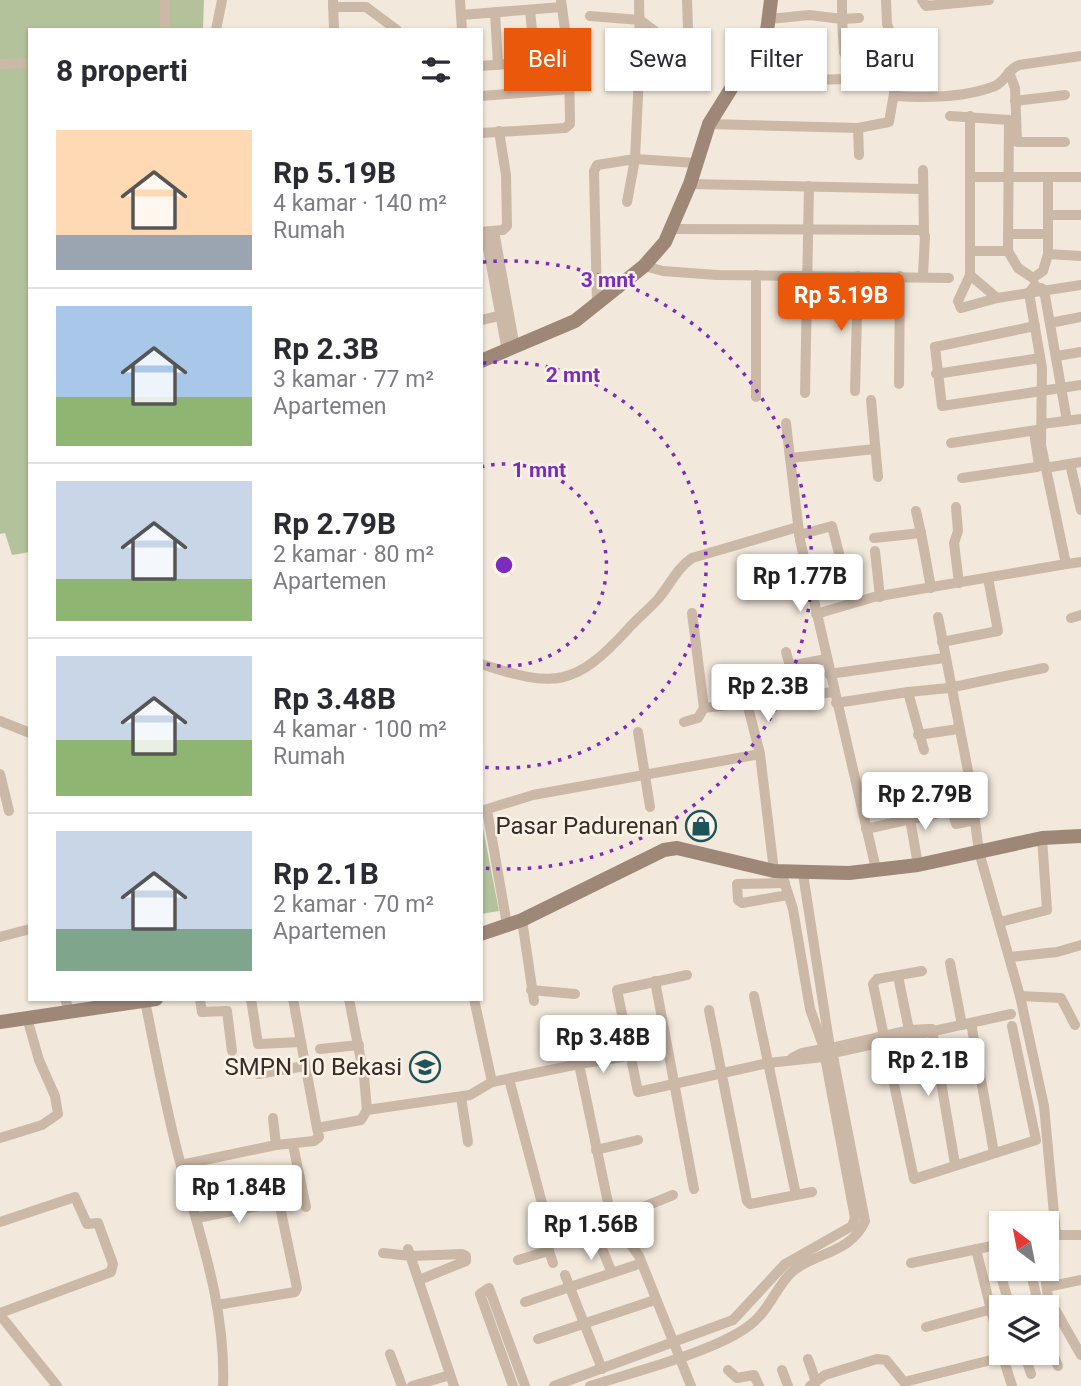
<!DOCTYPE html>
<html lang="id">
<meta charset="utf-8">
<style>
body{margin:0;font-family:Roboto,sans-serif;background:#f7f7f7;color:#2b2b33;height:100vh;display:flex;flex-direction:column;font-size:26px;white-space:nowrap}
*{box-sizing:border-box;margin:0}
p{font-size:23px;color:#7c7c81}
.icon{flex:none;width:38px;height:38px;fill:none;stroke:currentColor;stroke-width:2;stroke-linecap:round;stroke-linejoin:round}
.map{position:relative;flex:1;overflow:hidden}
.drawer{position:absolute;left:28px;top:28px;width:455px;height:973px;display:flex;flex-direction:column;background:#fff;border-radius:0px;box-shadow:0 2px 5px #0004}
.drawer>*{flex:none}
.guide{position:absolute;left:504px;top:28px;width:471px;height:63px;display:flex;gap:14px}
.needle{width:46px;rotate:328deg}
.tools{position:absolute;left:989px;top:1211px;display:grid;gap:14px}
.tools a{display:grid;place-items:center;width:70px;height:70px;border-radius:0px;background:#fff;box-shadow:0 2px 5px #0004;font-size:35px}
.price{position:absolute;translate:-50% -60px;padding:0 16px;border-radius:7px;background:#fff;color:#222;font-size:23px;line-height:46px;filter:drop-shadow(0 2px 4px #0008)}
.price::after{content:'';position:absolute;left:50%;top:42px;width:21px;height:16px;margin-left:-10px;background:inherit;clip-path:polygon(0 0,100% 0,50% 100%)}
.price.on{background:#ea580c;color:#fff}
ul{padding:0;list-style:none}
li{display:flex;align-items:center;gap:21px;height:175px;padding:0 28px}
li+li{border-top:2px solid #e1e1e2}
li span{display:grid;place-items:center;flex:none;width:196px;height:140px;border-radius:0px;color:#555}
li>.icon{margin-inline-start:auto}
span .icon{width:84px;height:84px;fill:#fffc;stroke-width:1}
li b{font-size:30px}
h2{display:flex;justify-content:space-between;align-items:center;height:84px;padding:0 28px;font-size:30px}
.pill{padding:0 24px;border-radius:0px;background:#fff;box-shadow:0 2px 5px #0004;font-size:24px;line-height:63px}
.pill.on{background:#ea580c;color:#fff}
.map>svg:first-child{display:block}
</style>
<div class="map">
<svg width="1081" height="1386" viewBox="0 0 1081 1386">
<rect width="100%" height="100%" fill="#f2e8db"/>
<g fill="#b4c29b">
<path d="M0,0H204L203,30H30V552L12,555L5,533L0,534Z"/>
<path d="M481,818L499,911L481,914Z"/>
</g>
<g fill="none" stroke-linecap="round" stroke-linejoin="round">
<g stroke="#cbb8a7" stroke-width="10">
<path d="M165,0V30"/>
<path d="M333,0L334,30"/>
<path d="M460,0L462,30"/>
<path d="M687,0L689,59"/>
<path d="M842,0V19L859,18"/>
<path d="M922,0L926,6L989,0"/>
<path d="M333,7H366L397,30"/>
<path d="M530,10L535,62"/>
<path d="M495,12L498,65"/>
<path d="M461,15L562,7"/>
<path d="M590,16L640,20L660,35"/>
<path d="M770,19L809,15L842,19L844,53L848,56L896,50"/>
<path d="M216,30L222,0"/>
<path d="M758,48L787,66L813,65L814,80L846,79"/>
<path d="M0,64L30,63"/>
<path d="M481,66L569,59"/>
<path d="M1009,72L1015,88L1017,142H1065"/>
<path d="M481,96L570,89"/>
<path d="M896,96C927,98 964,98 995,86C1006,81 1008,69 1019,65L1081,56"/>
<path d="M1015,101L1065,95"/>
<path d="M950,116L1009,120L1008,251"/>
<path d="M970,116V275L997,298"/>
<path d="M709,124L858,128L889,122L900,59L887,24L886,0"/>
<path d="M858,128L859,155"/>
<path d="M481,133L565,128L570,124L569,59L561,0"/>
<path d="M923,170L924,232"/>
<path d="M970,177H1081"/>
<path d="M690,184L922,189"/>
<path d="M627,202L635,159L696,163"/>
<path d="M1048,215H1081"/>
<path d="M671,229L922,230L925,236L923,275"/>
<path d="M494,231L515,348"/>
<path d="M481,232L503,230L507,226L506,175L499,131"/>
<path d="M485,232L507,351"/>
<path d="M1008,234H1048"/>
<path d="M970,251H1008L1018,268L1033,278L1043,271L1048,254V177"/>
<path d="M1048,254L1081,256"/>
<path d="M644,266L663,271L717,275L949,278"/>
<path d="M756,275V397"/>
<path d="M970,275L958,301L961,308L997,298L1081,285"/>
<path d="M1035,285L1029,293L1042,368L1041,445L1066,564L1081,562"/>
<path d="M1041,288L1044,290L1067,421"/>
<path d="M597,304L594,171L597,165L635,159L640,54L639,0"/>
<path d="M481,320L508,314"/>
<path d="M1050,323L1081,317"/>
<path d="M1035,326L935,347L942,406L1081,385"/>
<path d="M1057,356L1081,352"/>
<path d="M936,374L1040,358"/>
<path d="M899,384L900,276"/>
<path d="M855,391L858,276"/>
<path d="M805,393L809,186"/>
<path d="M871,400L878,477"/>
<path d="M786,423L790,458"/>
<path d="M1042,424L1081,419"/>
<path d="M951,443L1037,430"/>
<path d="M875,449L790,458L800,540L876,869"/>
<path d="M1070,464L1081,510"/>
<path d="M1051,467L1081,462"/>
<path d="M962,478L1037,467L1039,466L1034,431"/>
<path d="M956,507L958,531L954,543L959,583"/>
<path d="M916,511L921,533"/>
<path d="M799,535L832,526L846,581"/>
<path d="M874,538L921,533L931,588"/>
<path d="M875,551L880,597"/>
<path d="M692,613L704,708"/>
<path d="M816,614L874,597L1066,564"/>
<path d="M938,617L969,776L979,852L1020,996L1044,1106L1056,1235L1046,1240"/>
<path d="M1071,618L1081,615"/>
<path d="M942,642L998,631L988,578"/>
<path d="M786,652L790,666L826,659"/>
<path d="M481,664C555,688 575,687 628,629C637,619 648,610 658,599C670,585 677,568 692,558L798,527"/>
<path d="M829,674L944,658"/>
<path d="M747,703L760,754L774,871"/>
<path d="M836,703L908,692"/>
<path d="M0,721L30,733"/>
<path d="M684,722L698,718L704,708L833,692"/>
<path d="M638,732L650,807"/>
<path d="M918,735L958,729"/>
<path d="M924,750L908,692L949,688L1044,668"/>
<path d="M0,774L9,811"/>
<path d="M487,810L507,925"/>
<path d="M481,811L533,795L760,754"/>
<path d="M910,819L918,865"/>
<path d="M866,829L952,810L956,824L974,820"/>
<path d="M781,872L793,909L810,1009L824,1048"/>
<path d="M803,874L830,1048"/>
<path d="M785,883L737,884L738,900L742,903L788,895"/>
<path d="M522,920L534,1001"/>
<path d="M1000,922L1047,910L1042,838"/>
<path d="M0,937L30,929"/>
<path d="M1010,957L1057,952L1081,945"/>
<path d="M950,963L962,1025"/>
<path d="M922,971L877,979L873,984L914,1179L1036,1140L1012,1026"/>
<path d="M687,975L617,990L638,1092L768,1063L824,1057"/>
<path d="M898,976L909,1030"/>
<path d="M655,981L694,1189"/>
<path d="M531,990L575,994"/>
<path d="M754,996L796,1195"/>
<path d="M1020,996L1061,998L1075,1025"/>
<path d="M65,999L69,1010"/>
<path d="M200,999L202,1012L227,1011L232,1051"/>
<path d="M251,999L258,1044L300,1042"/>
<path d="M293,999L317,1128"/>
<path d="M349,999L364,1076L367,1110"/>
<path d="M474,999L492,1082L579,1064L611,1217L639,1256L691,1386"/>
<path d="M145,1001C156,1055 166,1109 180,1162C200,1236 226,1308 223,1386"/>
<path d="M709,1010L747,1201L750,1204L812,1192"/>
<path d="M971,1023L994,1153"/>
<path d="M932,1029L955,1164"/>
<path d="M835,1047L909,1030L930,1029"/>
<path d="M320,1049L359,1045"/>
<path d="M833,1053L1011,1014"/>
<path d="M792,1058L802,1053L823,1049"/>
<path d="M579,1064L623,1057"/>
<path d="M258,1074L305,1066"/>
<path d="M509,1079L543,1207L539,1221L553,1263"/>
<path d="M461,1097L468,1142"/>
<path d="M273,1118L276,1145"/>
<path d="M0,1138L42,1125L58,1114L55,1096L39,1060L27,1018"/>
<path d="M293,1145L306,1207"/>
<path d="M596,1150L638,1140"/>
<path d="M181,1165L276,1145L314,1141L319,1137L317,1128L361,1120L367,1110L470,1095L492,1082"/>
<path d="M197,1218L279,1202L297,1288L295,1292L217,1305"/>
<path d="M0,1222L75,1197L87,1224L98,1223L113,1264L111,1272L0,1313"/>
<path d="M625,1232L636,1210L673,1195"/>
<path d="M1056,1235H1081"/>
<path d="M598,1239L612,1273"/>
<path d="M992,1245L1010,1307"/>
<path d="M408,1249L454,1386"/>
<path d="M976,1249L1001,1350"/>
<path d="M383,1253L411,1256L462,1254L466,1256V1261L419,1280"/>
<path d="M518,1260L549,1251"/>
<path d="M911,1263L1001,1244"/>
<path d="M1030,1269L1039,1307"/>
<path d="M1044,1269L1048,1297L1081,1355"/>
<path d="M565,1275L602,1369"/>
<path d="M1047,1287L1081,1280"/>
<path d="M525,1302L636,1265"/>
<path d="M0,1315L57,1386"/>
<path d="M926,1327L992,1309"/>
<path d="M1046,1336L1058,1366"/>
<path d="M538,1339L652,1301"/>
<path d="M1024,1353L1031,1374"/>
<path d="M390,1354L402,1386"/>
<path d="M808,1359L816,1382"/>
<path d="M728,1370L737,1378L754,1375L759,1386"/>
<path d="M782,1370L788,1386"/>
<path d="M412,1386L450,1375"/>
<path d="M513,1386L480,1294L489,1288L525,1386"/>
<path d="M554,1386L733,1320L785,1264L852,1226L855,1218L825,1057"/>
<path d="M590,1386C633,1372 717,1351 750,1325C769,1311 779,1282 793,1271C817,1252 851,1253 865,1221L832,1051L827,1047L823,1049L824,1057L832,1055"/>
<path d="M810,1386L825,1375L877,1359L886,1360L904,1382L1003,1357L1012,1386"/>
</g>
<g stroke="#9f8778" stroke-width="14">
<path d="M481,361L575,321L644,266L665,242L690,184L709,124L767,31L771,0"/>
<path d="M481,934L522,920L664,850L677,848L774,871L849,873L918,865L1042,838L1081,836"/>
<path d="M0,1022L156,999"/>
</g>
</g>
<g fill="none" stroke="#7b2cbf" stroke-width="3.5" stroke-dasharray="3.5 7">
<path d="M481 467A101 101 0 1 1 481 663"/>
<path d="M483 363A203 203 0 1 1 483 767"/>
<path d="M483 262A304 304 0 1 1 483 868"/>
</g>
<defs>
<g id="shop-ring" transform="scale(1.575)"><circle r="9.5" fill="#faf2e7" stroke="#1c5459" stroke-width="1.5"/><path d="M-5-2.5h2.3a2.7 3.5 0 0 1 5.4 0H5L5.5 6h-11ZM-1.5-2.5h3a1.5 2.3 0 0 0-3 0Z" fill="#1c5459"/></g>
<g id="school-ring" transform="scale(1.575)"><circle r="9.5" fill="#faf2e7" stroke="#1c5459" stroke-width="1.5"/><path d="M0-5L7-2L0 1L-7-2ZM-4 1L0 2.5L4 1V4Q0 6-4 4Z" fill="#1c5459"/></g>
</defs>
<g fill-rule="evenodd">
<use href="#shop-ring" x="701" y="826"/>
<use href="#school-ring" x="425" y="1067"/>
</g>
<g text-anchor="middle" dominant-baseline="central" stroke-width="5" stroke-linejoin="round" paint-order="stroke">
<g font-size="24" fill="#372d27" stroke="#faf2e7" text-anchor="end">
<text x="678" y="826">Pasar Padurenan</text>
<text x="402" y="1067">SMPN 10 Bekasi</text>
</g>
</g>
<circle cx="504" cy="565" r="10" fill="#7b2cbf" stroke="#faf2e7" stroke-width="3.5"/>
<g font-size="21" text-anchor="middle" font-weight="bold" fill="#7b2cbf" stroke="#faf2e7" stroke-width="5" stroke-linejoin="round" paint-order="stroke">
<text x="608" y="287">3 mnt</text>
<text x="573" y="382">2 mnt</text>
<text x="539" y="477">1 mnt</text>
</g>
</svg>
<div class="tools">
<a><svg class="needle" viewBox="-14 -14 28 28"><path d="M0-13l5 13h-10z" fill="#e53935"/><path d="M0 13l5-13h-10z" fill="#7c7c81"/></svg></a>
<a><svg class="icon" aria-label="layers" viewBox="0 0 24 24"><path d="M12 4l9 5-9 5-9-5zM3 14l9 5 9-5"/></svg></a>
</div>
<b class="price on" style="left:841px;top:333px">Rp 5.19B</b>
<b class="price" style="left:800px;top:614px">Rp 1.77B</b>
<b class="price" style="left:768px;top:724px">Rp 2.3B</b>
<b class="price" style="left:925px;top:832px">Rp 2.79B</b>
<b class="price" style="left:603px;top:1075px">Rp 3.48B</b>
<b class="price" style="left:928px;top:1098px">Rp 2.1B</b>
<b class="price" style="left:239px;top:1225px">Rp 1.84B</b>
<b class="price" style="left:591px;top:1262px">Rp 1.56B</b>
<div class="guide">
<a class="pill on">Beli</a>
<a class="pill">Sewa</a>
<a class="pill">Filter</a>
<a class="pill">Baru</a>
</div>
<section class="drawer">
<h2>8 properti<svg class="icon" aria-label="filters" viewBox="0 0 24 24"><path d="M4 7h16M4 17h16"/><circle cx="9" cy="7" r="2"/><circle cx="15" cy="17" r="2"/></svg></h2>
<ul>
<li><span style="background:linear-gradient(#ffd9b3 75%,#9aa5b1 0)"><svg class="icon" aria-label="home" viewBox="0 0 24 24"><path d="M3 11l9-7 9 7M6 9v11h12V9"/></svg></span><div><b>Rp 5.19B</b><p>4 kamar · 140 m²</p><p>Rumah</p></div></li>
<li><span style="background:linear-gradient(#a9c7e8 65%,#8fb573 0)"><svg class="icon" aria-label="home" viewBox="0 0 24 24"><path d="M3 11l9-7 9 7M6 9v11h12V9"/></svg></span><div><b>Rp 2.3B</b><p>3 kamar · 77 m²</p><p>Apartemen</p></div></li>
<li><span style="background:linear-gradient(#c9d6e8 70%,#8fb573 0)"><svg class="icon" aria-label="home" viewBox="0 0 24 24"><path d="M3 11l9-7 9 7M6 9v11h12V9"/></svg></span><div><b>Rp 2.79B</b><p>2 kamar · 80 m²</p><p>Apartemen</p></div></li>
<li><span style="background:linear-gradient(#c9d6e8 60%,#8fb573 0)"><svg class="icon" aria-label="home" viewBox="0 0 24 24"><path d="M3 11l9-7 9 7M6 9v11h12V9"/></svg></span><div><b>Rp 3.48B</b><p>4 kamar · 100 m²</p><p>Rumah</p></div></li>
<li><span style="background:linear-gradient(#c9d6e8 70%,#7fa58c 0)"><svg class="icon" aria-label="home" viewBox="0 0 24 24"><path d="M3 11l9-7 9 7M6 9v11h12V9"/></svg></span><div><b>Rp 2.1B</b><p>2 kamar · 70 m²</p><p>Apartemen</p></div></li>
</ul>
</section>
</div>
